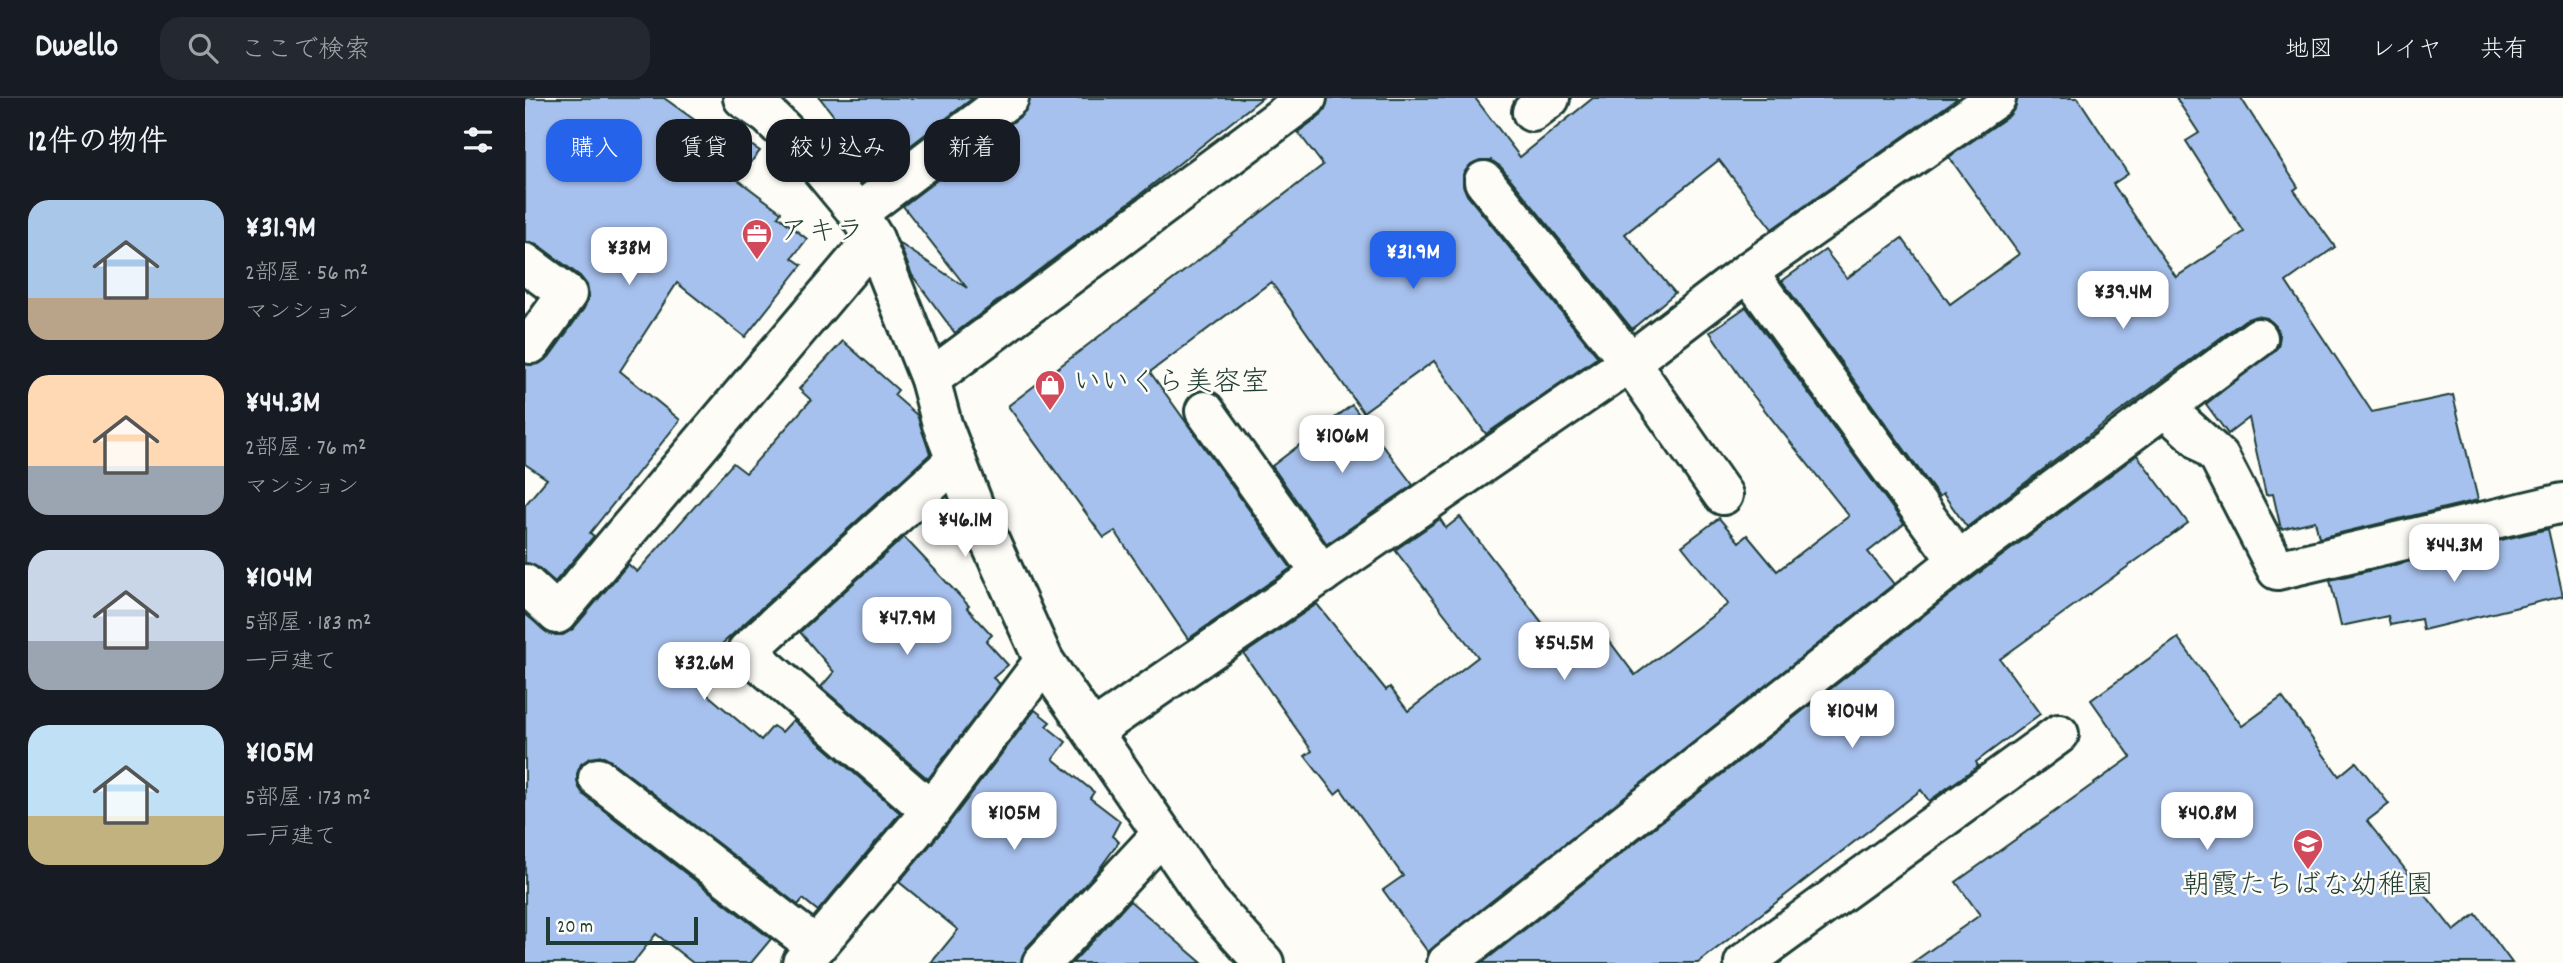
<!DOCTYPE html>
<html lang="ja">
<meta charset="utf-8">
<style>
body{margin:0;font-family:Dekko,"Klee One",sans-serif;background:#242831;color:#f1f3f6;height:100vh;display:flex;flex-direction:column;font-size:26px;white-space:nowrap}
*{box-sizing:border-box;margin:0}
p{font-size:23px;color:#9ea1a6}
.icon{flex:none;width:38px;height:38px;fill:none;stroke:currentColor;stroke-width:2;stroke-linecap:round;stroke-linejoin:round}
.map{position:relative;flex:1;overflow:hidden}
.panel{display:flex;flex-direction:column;background:#171b24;width:525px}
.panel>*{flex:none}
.guide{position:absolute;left:21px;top:21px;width:665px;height:63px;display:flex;gap:14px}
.scale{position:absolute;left:21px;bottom:18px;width:152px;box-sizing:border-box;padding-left:7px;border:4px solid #1f3d34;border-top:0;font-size:19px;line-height:24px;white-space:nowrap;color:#1f3d34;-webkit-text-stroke:5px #fdfcf7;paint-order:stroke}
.price{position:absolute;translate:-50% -60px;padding:0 16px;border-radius:14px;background:#fff;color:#222;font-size:23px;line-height:46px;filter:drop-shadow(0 2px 4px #0008)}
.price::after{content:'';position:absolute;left:50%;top:42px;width:21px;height:16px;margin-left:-10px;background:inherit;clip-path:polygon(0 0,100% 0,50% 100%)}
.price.current{background:#2563eb;color:#fff}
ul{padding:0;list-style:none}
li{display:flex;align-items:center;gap:21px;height:175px;padding:0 28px}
li span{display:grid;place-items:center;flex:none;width:196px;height:140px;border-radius:21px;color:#555}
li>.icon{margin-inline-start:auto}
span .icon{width:84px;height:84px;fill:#fffc;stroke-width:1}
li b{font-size:30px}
h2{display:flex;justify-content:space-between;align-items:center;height:84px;padding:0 28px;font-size:30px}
.tag{padding:0 24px;border-radius:21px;background:#171b24;box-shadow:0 2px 5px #0004;font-size:24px;line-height:63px}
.tag.current{background:#2563eb;color:#fff}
header{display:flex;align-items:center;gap:42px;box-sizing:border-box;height:98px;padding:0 35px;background:#171b24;border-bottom:2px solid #363941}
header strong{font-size:33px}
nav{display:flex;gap:38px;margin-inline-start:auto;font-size:24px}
.search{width:490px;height:63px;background:#242831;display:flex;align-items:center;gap:18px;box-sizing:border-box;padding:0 24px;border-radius:21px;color:#9ea1a6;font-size:26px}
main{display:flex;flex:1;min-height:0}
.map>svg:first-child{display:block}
</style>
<header>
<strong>Dwello</strong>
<div class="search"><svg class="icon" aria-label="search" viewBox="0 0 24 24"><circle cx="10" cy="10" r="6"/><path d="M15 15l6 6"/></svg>ここで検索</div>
<nav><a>地図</a><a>レイヤ</a><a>共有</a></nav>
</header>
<main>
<section class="panel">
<h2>12件の物件<svg class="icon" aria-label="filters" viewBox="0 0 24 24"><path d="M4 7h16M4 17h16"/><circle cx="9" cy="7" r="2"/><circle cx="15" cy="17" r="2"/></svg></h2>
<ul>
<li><span style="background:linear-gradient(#a9c7e8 70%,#b9a48a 0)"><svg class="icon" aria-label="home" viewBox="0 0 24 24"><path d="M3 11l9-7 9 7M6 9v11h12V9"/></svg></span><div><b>¥31.9M</b><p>2部屋 · 56 m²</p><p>マンション</p></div></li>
<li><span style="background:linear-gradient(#ffd9b3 65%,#9aa5b1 0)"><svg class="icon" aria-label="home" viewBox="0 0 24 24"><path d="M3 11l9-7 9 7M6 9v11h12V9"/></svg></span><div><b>¥44.3M</b><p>2部屋 · 76 m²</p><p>マンション</p></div></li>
<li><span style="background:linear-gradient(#c9d6e8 65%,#9aa5b1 0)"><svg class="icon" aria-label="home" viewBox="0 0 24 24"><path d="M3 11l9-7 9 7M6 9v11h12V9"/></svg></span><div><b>¥104M</b><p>5部屋 · 183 m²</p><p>一戸建て</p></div></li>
<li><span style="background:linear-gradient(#bfe0f5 65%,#c2b280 0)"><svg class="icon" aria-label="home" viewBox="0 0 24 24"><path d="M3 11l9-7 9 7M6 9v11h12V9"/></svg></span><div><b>¥105M</b><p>5部屋 · 173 m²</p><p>一戸建て</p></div></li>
</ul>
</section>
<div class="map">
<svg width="2038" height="865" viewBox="0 0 2038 865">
<rect width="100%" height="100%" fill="#fdfcf7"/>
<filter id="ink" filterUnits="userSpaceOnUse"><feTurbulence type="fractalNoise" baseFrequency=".0143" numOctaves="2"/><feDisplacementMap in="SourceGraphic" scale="14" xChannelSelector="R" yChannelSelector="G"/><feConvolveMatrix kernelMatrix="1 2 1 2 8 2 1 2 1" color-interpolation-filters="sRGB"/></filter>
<g filter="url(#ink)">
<g fill="#a7c1ee" stroke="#1f3d34" stroke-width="2">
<path d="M0,0H139L192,38L198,29L235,53L212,81L256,114L253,118L282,141L267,160L277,167L220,239L152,185L95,273L155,322L65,435L69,438L30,484L14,470L0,465V407L22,381L0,366V266H14L24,259L60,209L64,198L62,187L55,178L13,147L0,144Z"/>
<path d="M295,0H448L352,73Z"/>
<path d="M505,0H737L613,98L430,235L387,177L374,145L442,190L378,108L497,17Z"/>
<path d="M803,0H950L995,59L1068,0H1433L1247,131L1194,62L1100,136L1150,195L1107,231L976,69L966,62H955L946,66L938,76V87L942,97L1073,259L961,336L909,263L838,314L746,184L625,274L766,470L663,541L590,433L579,440L483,308L798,67L773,34L796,17Z"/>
<path d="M1493,0H1553L1603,76L1588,86L1651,179L1719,134L1661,43L1674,35L1651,0H1716L1773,89L1769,92L1810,149L1761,184L1847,314L1928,297L1953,402L1794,440L1790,423L1756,431L1748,396L1741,397L1724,320L1703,336L1681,306L1753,249L1755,238L1751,228L1742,220L1731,218L1720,222L1585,321L1442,429L1418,396L1414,399L1257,183L1300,152L1322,180L1377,140L1425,206L1494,156L1424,59L1484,18L1490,10Z"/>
<path d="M1221,209L1379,426L1343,454L1369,486L903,854L858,792L878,778L816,691L810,696L780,658L787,653L719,556L792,506L861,592L865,589L883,613L953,559L870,452L915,421L921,430L935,419L1040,554L1073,528L1110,577L1203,506L1157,448L1194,420L1214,444L1222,437L1252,473L1324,418L1227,296L1185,234Z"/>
<path d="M318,243L373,292L369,297L392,317L405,356L173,568L179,576L169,585L236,642L248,628L257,634L268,622L375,715L293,813L278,801L273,807L86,663L77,658L65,660L56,666L52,676L53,688L59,697L246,841L226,865H168L131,836L108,865H0V516L27,537H38L48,531L103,466L112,474L208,365L221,375L286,302L274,291Z"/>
<path d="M827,307L888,387L802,446L747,368Z"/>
<path d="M1612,357L1663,425L1475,561L1515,616L1451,664L1453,668L1404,703L1396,692L1173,865H957L1426,496Z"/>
<path d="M2023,431L2038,498L1898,532L1896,521L1865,527L1863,518L1816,528L1805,482Z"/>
<path d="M379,439L444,508L442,510L467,537L461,543L483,567L468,580L475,586L403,681L296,589L309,574L275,534Z"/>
<path d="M1653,540L1717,628L1757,599L1814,678L1831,664L1864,706L1842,723L1929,833L1951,816L1987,865H1387L1455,817L1431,784L1606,659L1566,602Z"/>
<path d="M510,612L525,624L521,628L541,644L528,661L569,694L565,700L595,723L587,738L594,744L572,774L501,850L496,865H406L433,832L374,784L423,726Z"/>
<path d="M605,803L677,865H547Z"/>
</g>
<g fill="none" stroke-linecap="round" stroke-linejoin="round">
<g stroke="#1f3d34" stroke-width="44">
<g id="minor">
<path d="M218,0L243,17L289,62L333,115L349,141L405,281L417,326L448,406L519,563L684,804L739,865"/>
<path d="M1007,14L1025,0"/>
<path d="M959,83L1105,264L1198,397"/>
<path d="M333,115L484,0"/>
<path d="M0,165L42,196L6,246"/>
<path d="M1223,174L1433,463"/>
<path d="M405,281L782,0"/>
<path d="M1641,311L1694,359L1752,472L2038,405"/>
<path d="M680,313L797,476"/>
<path d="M0,486L32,516L349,141"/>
<path d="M568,633L1105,264L1223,174L1471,0"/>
<path d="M73,680L291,848"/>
<path d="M406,713L222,553L431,362"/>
<path d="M277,865L406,713L519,563"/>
<path d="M517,865L636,737"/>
<path d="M922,865L1433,463L1733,240"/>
<path d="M1219,865L1534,636"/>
</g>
</g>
<use href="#minor" stroke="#fdfcf7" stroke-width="38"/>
</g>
</g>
<defs>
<g id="office-pin" transform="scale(1.575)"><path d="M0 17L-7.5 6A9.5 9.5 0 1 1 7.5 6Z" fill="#d1495b" stroke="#fdfcf7"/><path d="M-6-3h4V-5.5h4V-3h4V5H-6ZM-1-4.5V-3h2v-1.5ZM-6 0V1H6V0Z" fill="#fff"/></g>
<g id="shop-pin" transform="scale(1.575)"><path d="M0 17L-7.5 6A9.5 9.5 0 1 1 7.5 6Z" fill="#d1495b" stroke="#fdfcf7"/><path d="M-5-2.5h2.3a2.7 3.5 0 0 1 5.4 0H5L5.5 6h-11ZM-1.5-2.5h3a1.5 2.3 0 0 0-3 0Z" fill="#fff"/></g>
<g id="school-pin" transform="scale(1.575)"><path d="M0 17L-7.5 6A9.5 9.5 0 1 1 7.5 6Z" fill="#d1495b" stroke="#fdfcf7"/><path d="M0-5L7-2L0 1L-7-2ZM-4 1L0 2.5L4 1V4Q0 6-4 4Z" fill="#fff"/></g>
</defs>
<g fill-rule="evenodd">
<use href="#office-pin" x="232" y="136"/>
<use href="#shop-pin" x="525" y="287"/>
<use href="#school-pin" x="1783" y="746"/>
</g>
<g text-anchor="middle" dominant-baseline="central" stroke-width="5" stroke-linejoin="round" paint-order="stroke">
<g font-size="28" fill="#1f3d34" stroke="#fdfcf7" text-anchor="start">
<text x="255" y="136">アキラ</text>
<text x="548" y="287">いいくら美容室</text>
<text x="1783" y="790" text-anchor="middle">朝霞たちばな幼稚園</text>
</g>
</g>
</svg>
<div class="scale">20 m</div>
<b class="price" style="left:104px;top:189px">¥38M</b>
<b class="price current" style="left:888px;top:193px">¥31.9M</b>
<b class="price" style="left:1598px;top:233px">¥39.4M</b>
<b class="price" style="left:817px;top:377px">¥106M</b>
<b class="price" style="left:440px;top:461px">¥46.1M</b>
<b class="price" style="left:1929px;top:486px">¥44.3M</b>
<b class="price" style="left:382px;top:559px">¥47.9M</b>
<b class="price" style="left:1039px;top:584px">¥54.5M</b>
<b class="price" style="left:179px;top:604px">¥32.6M</b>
<b class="price" style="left:1327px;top:652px">¥104M</b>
<b class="price" style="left:489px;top:754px">¥105M</b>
<b class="price" style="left:1682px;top:754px">¥40.8M</b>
<div class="guide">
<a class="tag current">購入</a>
<a class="tag">賃貸</a>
<a class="tag">絞り込み</a>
<a class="tag">新着</a>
</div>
</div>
</main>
